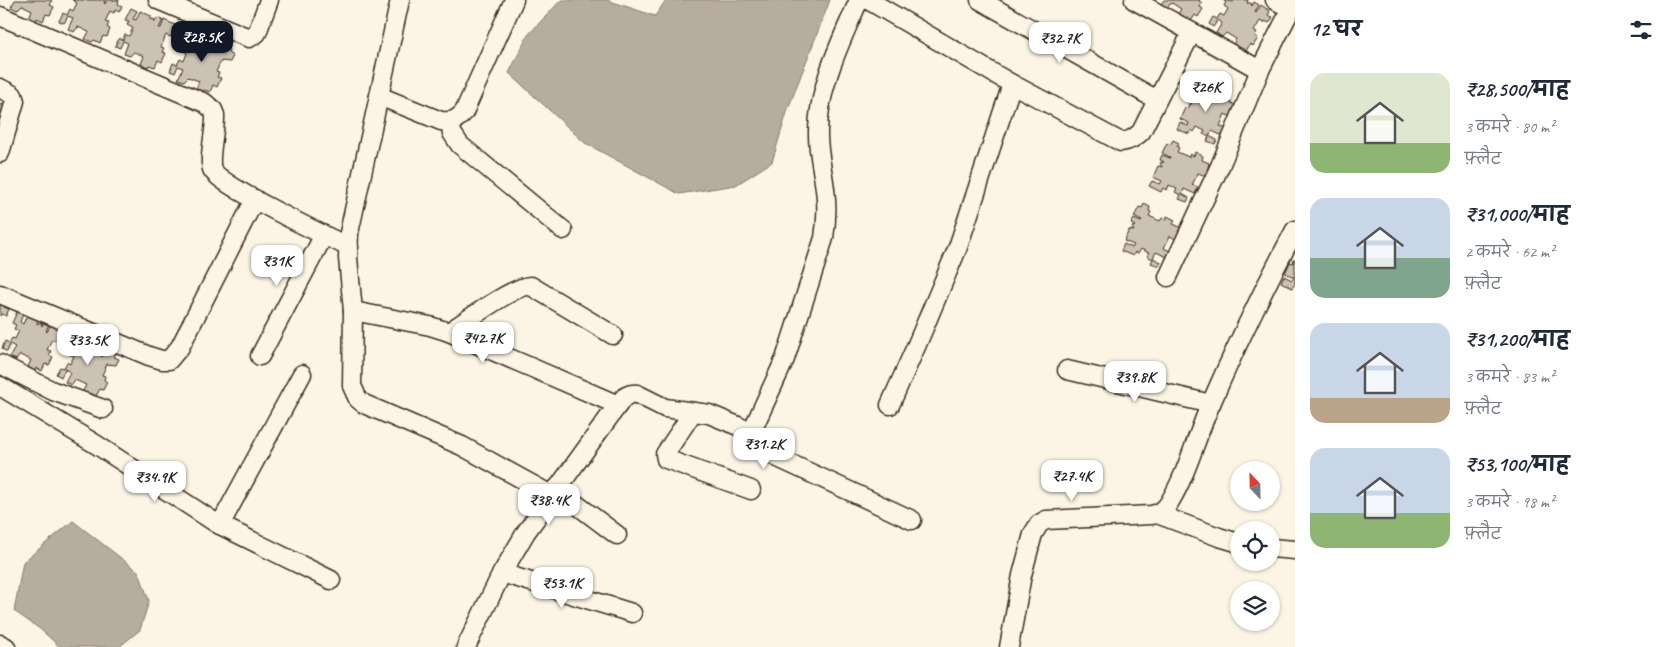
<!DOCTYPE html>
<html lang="hi">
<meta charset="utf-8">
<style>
body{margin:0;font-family:Caveat,"Playpen Sans Deva",sans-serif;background:#f2f2f3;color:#1f2937;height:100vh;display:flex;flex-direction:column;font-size:19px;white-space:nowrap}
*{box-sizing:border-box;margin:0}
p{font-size:16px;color:#747a83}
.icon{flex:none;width:28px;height:28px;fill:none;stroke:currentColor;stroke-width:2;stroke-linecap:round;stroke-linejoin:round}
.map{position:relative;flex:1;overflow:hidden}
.sheet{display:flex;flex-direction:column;background:#fff;width:375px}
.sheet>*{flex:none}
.needle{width:32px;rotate:338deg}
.fabs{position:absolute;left:1230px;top:461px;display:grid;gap:10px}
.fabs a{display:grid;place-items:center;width:50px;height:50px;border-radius:50%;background:#fff;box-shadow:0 1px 4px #0004;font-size:25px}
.price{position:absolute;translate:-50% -42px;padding:0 11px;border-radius:10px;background:#fff;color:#222;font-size:16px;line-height:32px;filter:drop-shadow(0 1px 2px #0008)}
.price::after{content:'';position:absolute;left:50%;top:30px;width:15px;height:11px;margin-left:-8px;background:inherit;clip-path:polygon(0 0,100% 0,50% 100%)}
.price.on{background:#111827;color:#fff}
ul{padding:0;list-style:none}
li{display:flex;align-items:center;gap:15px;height:125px;padding:0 15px}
li span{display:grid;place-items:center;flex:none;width:140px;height:100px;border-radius:15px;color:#555}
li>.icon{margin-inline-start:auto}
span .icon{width:60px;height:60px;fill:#fffc;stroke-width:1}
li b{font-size:21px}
h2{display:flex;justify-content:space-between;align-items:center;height:60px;padding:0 15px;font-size:21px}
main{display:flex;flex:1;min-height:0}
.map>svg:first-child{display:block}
</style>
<main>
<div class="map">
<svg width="1295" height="647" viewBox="0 0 1295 647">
<rect width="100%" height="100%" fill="#fcf5e5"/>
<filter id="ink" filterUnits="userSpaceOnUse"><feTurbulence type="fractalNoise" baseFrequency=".02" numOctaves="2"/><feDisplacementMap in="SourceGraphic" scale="10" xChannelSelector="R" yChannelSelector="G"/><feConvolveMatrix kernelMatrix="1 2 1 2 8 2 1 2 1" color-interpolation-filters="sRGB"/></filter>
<g filter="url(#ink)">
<g fill="#b7ad9e" stroke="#85796b">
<path d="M561,0H607L655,16L666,0H830L788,109L772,162L736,185L679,194L585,143L509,73L528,35Z"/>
<path d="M73,521L139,572L149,601L140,630L119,647H60L40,629L14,611L23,562Z"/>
</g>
<g fill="#ccc2b3" stroke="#3b2a1e">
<path d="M15,0H49L52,1L50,5L54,7L50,15L46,14L43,21L37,18L36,21L29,18L32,10L22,5L17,10L11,7Z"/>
<path d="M72,0H105L104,3L105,4L107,0H119L118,4L122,6L119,12L115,10L114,13L110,11L105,22L109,23L107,27L110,29L107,37L103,36L100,43L94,40L92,42L85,39L89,32L78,27L74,32L68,29L73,18L68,16L64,23L59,21L63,13L67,15L70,9L73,11L77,3Z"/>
<path d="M1164,0H1200L1199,1L1202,3L1200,7L1203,9L1198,17L1195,15L1191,21L1185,18L1184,20L1177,16L1181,9L1172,3L1167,7L1161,4Z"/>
<path d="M1223,0L1233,2L1234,0H1248L1247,3H1251L1252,6L1254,2L1259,5L1255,12L1256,13L1261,5L1270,11L1268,15L1273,17L1269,23L1265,21L1264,23L1260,21L1254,31L1257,33L1255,36L1258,38L1253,46L1250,44L1246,51L1240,48L1238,50L1232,46L1236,39L1226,33L1222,37L1216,33L1222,23L1218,20L1213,27L1209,24L1213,17L1217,19L1220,14L1224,16L1228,9L1224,6L1226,2Z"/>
<path d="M131,8L137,11L133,19L136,20L140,11L151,16V20L154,19L155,22L157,18L163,20L159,28H161L164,20L175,25L173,28L178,30L175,37L171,35L170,37L166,35L161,47L164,48L162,52L166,53L162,62L158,60L155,67L149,65L148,67L141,64L144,56L134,52L130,56L124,54L128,43L123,41L120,48L115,46L119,38L123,40L125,34L129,36L133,28L127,25L129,21L125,20Z"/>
<path d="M185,33L192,36L188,44L191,45L195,36L206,41L205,45L209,44L210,47L212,43L217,45L214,53H215L219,45L229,50L228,53L233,56L230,62L221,61L216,72L219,73L217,77L221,78L217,87L213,85L210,92L204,90L203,92L196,89L199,81L188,77L184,81L178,79L183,68L178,66L175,73L170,71L173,63L177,65L180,59L184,61L187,53L182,50L184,47L180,45Z"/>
<path d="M1200,82L1206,85L1205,89L1207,90L1205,94L1216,99L1218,96L1222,98L1223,94L1231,98L1229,102L1236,105L1233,118L1225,114L1220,126L1226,129L1223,136L1212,131L1209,136L1217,140L1215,144L1207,141L1209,137L1203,134L1205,131L1197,127L1194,132L1191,130L1189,134L1177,129L1180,122L1188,126L1189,123L1180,119L1185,108L1189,109L1188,105L1192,104L1187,102L1190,97L1197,100L1198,99L1190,95L1195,85L1198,86Z"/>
<path d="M0,104L7,106L5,120L0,118Z"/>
<path d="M1173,140L1179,143L1177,147L1179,148L1177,152L1189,157L1190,154L1194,156L1195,152L1203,156L1202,160L1209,163L1206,176L1198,173L1192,185L1198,187L1195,194L1184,189L1182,194L1189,198L1187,202L1179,199L1181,195L1175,192L1177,189L1169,185L1167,190L1163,188L1161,192L1149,186L1152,181L1160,184L1162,181L1153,177L1158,166L1162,167L1160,163L1164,162L1160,160L1162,155L1170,158V157L1162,153L1167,143L1170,145Z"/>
<path d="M1144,204L1150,207L1149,211L1151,212L1149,216L1160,221L1162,218L1166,220L1167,216L1175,220L1173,224L1180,227L1178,233L1180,234L1177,240L1170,236L1164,248L1170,251L1167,257L1156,252L1153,258L1161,262L1159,266L1151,263L1153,259L1147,256L1149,253L1141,249L1138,254L1135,252L1133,256L1121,251L1124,244L1132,248L1134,245L1124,241L1129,230L1134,231L1132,227L1136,226L1131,224L1134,219L1141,222L1142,221L1134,217L1139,207L1142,208Z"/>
<path d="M1293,259H1295V284L1292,288L1281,282L1284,276L1292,280L1294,277L1285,273L1290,262L1294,263Z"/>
<path d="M0,301L6,304L4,307L9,309L6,316L2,314L0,316Z"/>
<path d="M17,312L23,314L20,322L23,324L27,315L38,319L37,324L41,322L42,326L44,321L49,324L46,331L47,332L51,324L61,328L60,332L64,334L62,340L58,338L57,341L52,339L47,350L51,351L49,355L53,357L49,365L45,364L42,371L36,368L35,371L28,367L31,360L20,355L16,360L10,357L15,347L10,344L7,352L2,349L5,341L9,343L12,338L15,339L19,331L14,329L16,325L12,323Z"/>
<path d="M72,336L78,339L74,347L77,349L82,340L92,344V349L95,347L97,351L99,346L104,349L101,356L102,357L106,349L116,353L114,357L119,359L116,365L107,364L102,375L105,376L104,380L107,382L103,390L100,389L96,396L90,393L89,396L82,393L86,385L75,380L71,385L65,382L70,372L65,369L61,377L56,374L60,367L64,368L67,362L70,364L74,356L69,354L71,350L67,348Z"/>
</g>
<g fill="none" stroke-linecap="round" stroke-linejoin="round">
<g stroke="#3b2a1e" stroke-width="21">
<g id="minor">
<path d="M158,0L249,38L257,33L269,0"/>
<path d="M400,0L349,233L348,258L353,311L352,386L358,399L364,404L462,446L551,495"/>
<path d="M868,0L1012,84L1121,142C1130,141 1134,138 1141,132L1192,32"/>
<path d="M980,0L1157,100"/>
<path d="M1134,0L1260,70"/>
<path d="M1275,0L1291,9"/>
<path d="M0,16L205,103L213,110L215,115C216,128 208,158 212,169C217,185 328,237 349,247"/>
<path d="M0,88L13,95L15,101L0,153"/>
<path d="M379,96L441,121C452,122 457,120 464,112L514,0"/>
<path d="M450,122L452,133L460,145L563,230"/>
<path d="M1168,277L1220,166L1260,70L1295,1"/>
<path d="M0,294L149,356L162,360H169L180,347L255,199"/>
<path d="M353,311L430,326L449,332L618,405"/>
<path d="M449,332C463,323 518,283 531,286L613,335"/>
<path d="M260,356L324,235"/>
<path d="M0,364L53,391L103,409"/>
<path d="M1067,370L1211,404"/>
<path d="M0,386L97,445L216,523L331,580"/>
<path d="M890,405L918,342L958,247L1012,84"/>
<path d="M693,412L665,454L666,459L751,490"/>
<path d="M751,433L785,359L824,238C826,225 827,213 826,200C825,178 818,157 818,135C817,89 841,41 859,0"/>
<path d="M556,489L617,535"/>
<path d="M1157,514L1219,537L1239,543"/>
<path d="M220,525L302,374"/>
<path d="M1271,548L1295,550"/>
<path d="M502,573L632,613"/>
<path d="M0,644L6,647"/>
<path d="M466,647L502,573L526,532L620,402C625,396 629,393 637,394L665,408L709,414L738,426L751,433L763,451L912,520"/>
<path d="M1009,647L1022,575L1033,534L1039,524L1046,520L1151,515C1159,514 1165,510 1169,503C1186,476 1196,438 1209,408C1235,348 1264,288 1295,230"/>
</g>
</g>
<use href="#minor" stroke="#fcf5e5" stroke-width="18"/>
</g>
</g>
</svg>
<div class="fabs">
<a><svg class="needle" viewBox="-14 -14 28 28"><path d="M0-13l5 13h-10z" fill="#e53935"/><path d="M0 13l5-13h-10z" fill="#747a83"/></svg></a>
<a><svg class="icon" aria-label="locate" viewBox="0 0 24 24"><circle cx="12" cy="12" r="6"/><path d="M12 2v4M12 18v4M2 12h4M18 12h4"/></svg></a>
<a><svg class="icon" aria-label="layers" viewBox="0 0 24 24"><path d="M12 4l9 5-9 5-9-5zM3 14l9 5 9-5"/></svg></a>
</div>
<b class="price on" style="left:202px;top:63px">₹28.5K</b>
<b class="price" style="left:1060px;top:64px">₹32.7K</b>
<b class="price" style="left:1206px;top:113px">₹26K</b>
<b class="price" style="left:277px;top:287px">₹31K</b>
<b class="price" style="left:483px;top:364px">₹42.7K</b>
<b class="price" style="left:88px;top:366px">₹33.5K</b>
<b class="price" style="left:1135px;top:403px">₹39.8K</b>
<b class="price" style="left:764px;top:470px">₹31.2K</b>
<b class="price" style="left:1072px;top:502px">₹27.4K</b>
<b class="price" style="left:155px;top:503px">₹34.9K</b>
<b class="price" style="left:549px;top:526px">₹38.4K</b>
<b class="price" style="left:562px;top:609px">₹53.1K</b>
</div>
<section class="sheet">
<h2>12 घर<svg class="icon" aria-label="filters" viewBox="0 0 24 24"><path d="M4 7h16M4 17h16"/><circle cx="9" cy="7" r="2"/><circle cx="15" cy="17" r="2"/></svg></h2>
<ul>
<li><span style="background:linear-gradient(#dfe7d0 70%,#8fb573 0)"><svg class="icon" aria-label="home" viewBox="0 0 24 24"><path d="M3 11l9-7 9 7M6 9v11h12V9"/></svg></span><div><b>₹28,500/माह</b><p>3 कमरे · 80 m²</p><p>फ़्लैट</p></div></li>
<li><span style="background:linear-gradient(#c9d6e8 60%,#7fa58c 0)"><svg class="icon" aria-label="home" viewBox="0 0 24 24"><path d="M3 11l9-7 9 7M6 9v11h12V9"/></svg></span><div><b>₹31,000/माह</b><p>2 कमरे · 62 m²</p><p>फ़्लैट</p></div></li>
<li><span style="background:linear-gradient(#c9d6e8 75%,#b9a48a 0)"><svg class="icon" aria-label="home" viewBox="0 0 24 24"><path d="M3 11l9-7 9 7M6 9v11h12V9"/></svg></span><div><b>₹31,200/माह</b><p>3 कमरे · 83 m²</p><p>फ़्लैट</p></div></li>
<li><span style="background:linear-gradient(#c9d6e8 65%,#8fb573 0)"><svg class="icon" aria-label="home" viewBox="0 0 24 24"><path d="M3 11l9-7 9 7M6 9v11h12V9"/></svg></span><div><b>₹53,100/माह</b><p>3 कमरे · 98 m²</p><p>फ़्लैट</p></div></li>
</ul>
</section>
</main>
